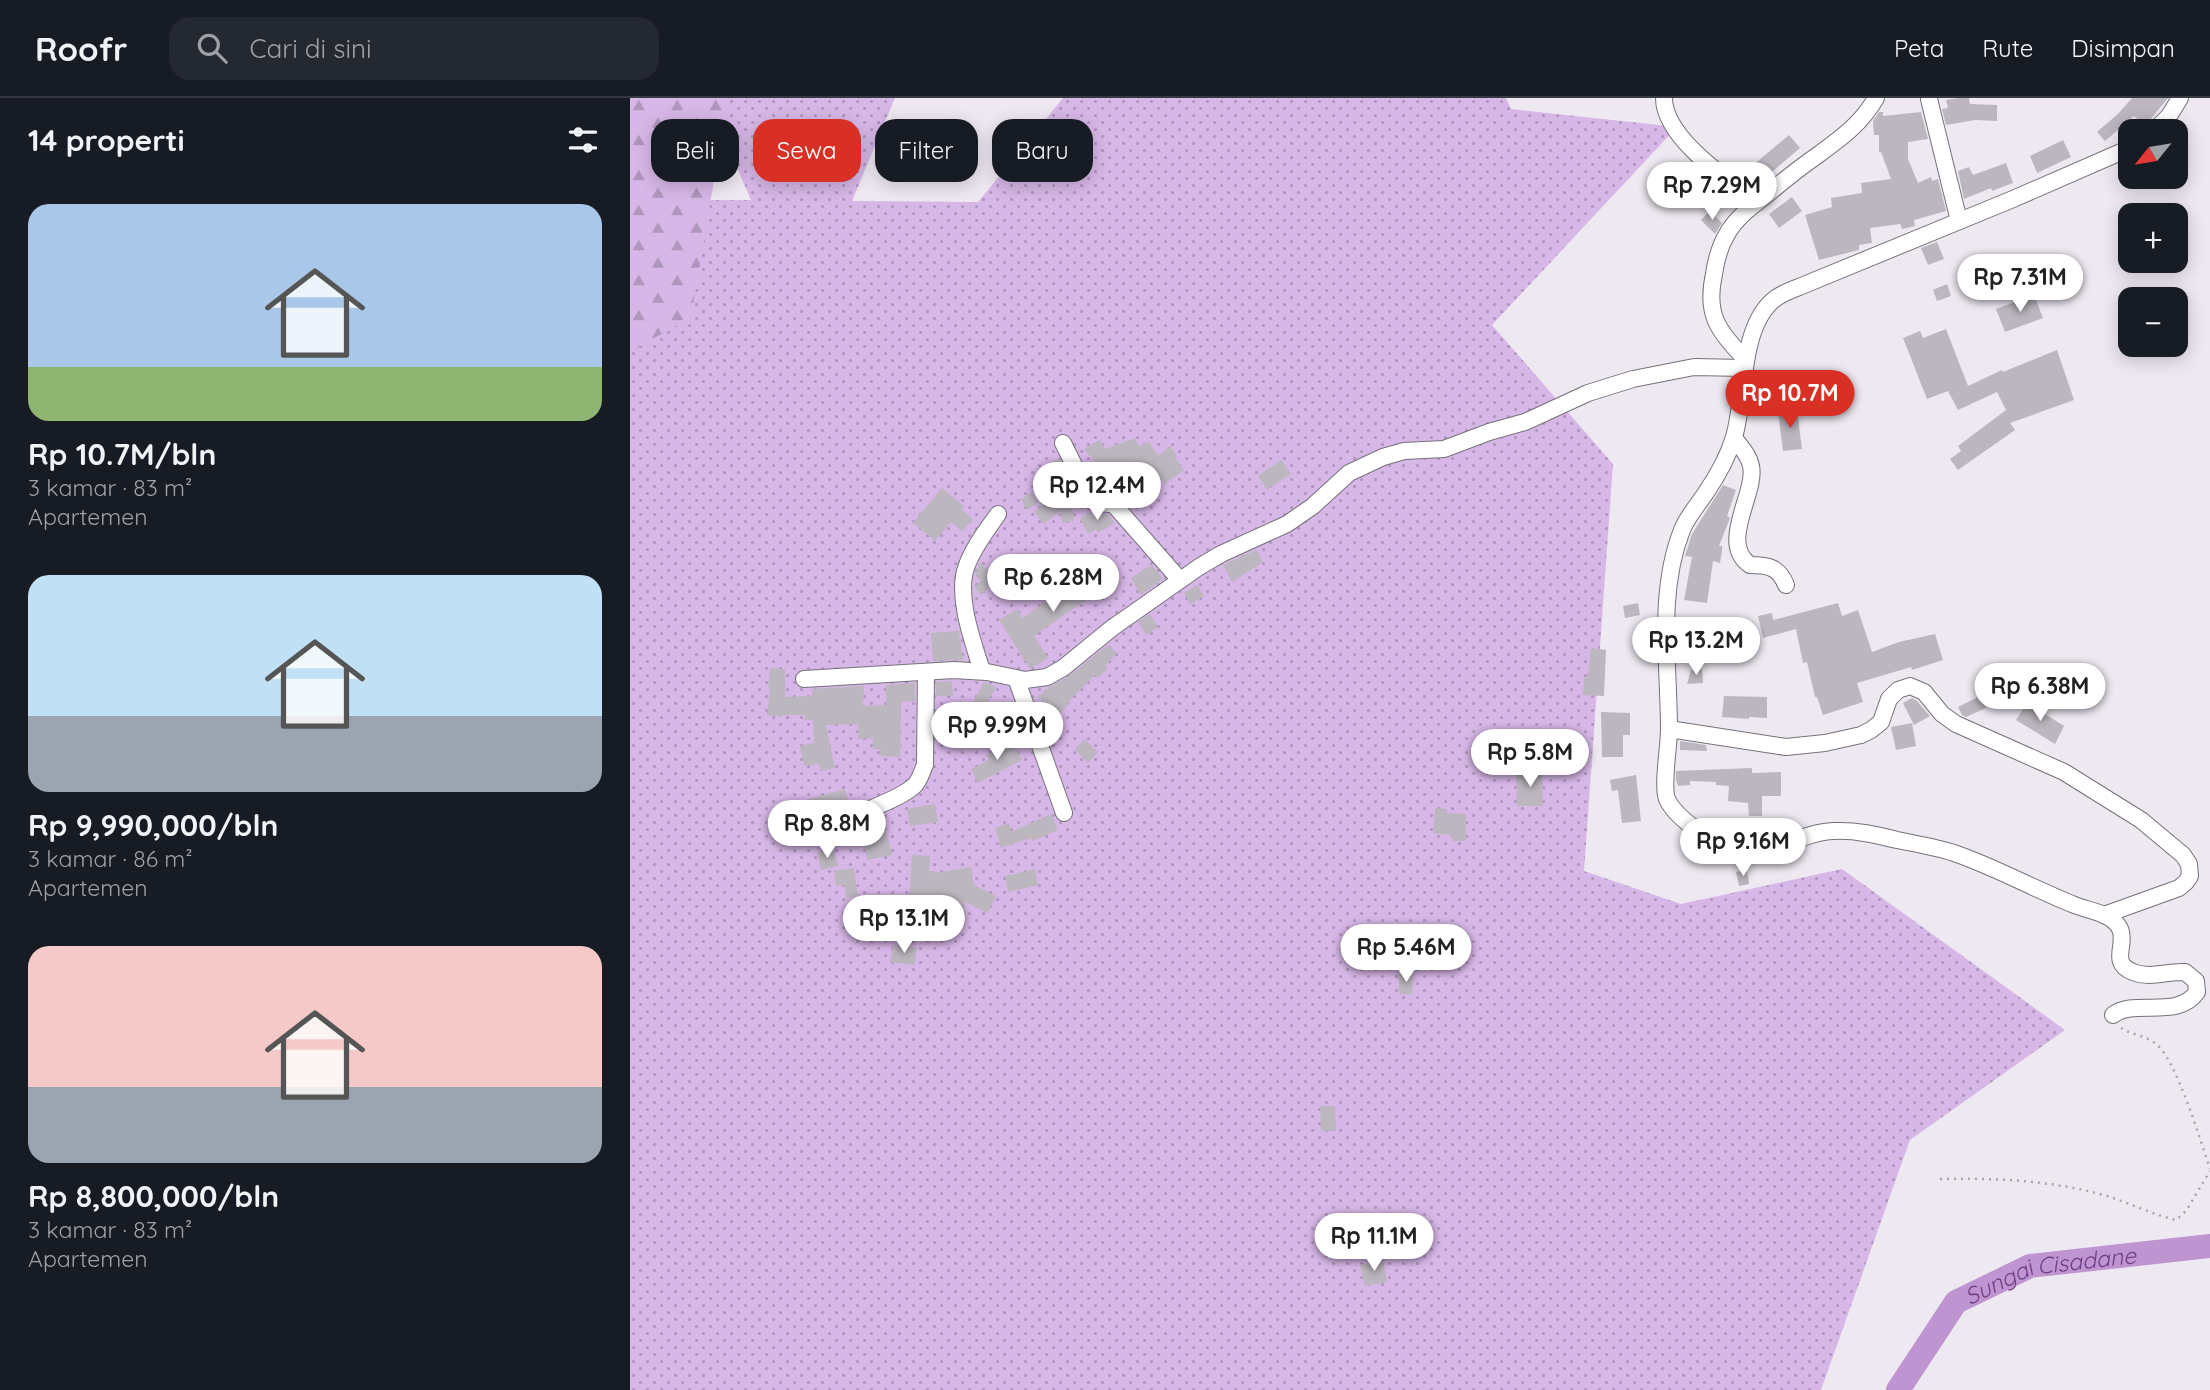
<!DOCTYPE html>
<html lang="id">
<meta charset="utf-8">
<style>
body{margin:0;font-family:Quicksand,sans-serif;background:#242831;color:#f1f3f6;height:100vh;display:flex;flex-direction:column;font-size:26px;white-space:nowrap}
*{box-sizing:border-box;margin:0}
p{font-size:23px;color:#9ea1a6}
.icon{flex:none;width:38px;height:38px;fill:none;stroke:currentColor;stroke-width:2;stroke-linecap:round;stroke-linejoin:round}
.map{position:relative;flex:1;overflow:hidden}
.sheet{display:flex;flex-direction:column;background:#171b24;width:630px}
.sheet>*{flex:none}
.banner{position:absolute;left:21px;top:21px;width:665px;height:63px;display:flex;gap:14px}
.needle{width:46px;rotate:240deg}
.tools{position:absolute;left:1488px;top:21px;display:grid;gap:14px}
.tools a{display:grid;place-items:center;width:70px;height:70px;border-radius:14px;background:#171b24;box-shadow:0 4px 18px #0003;font-size:35px}
.price{position:absolute;translate:-50% -60px;padding:0 16px;border-radius:24px;background:#fff;color:#222;font-size:23px;line-height:46px;filter:drop-shadow(0 2px 4px #0008)}
.price::after{content:'';position:absolute;left:50%;top:42px;width:21px;height:16px;margin-left:-10px;background:inherit;clip-path:polygon(0 0,100% 0,50% 100%)}
.price.current{background:#d93025;color:#fff}
ul{padding:0;list-style:none}
li{display:grid;align-content:center;gap:14px;height:371px;padding:0 28px}
li span{display:grid;place-items:center;height:217px;border-radius:21px;color:#555}
li>.icon{margin-inline-start:auto}
span .icon{width:126px;height:126px;fill:#fffc;stroke-width:1}
li b{font-size:30px}
h2{display:flex;justify-content:space-between;align-items:center;height:84px;padding:0 28px;font-size:30px}
.tag{padding:0 24px;border-radius:21px;background:#171b24;box-shadow:0 4px 18px #0003;font-size:24px;line-height:63px}
.tag.current{background:#d93025;color:#fff}
header{display:flex;align-items:center;gap:42px;box-sizing:border-box;height:98px;padding:0 35px;background:#171b24;border-bottom:2px solid #363941}
header strong{font-size:33px}
nav{display:flex;gap:38px;margin-inline-start:auto;font-size:24px}
.search{width:490px;height:63px;background:#242831;display:flex;align-items:center;gap:18px;box-sizing:border-box;padding:0 24px;border-radius:21px;color:#9ea1a6;font-size:26px}
main{display:flex;flex:1;min-height:0}
.map>svg:first-child{display:block}
</style>
<header>
<strong>Roofr</strong>
<div class="search"><svg class="icon" aria-label="search" viewBox="0 0 24 24"><circle cx="10" cy="10" r="6"/><path d="M15 15l6 6"/></svg>Cari di sini</div>
<nav><a>Peta</a><a>Rute</a><a>Disimpan</a></nav>
</header>
<main>
<section class="sheet">
<h2>14 properti<svg class="icon" aria-label="filters" viewBox="0 0 24 24"><path d="M4 7h16M4 17h16"/><circle cx="9" cy="7" r="2"/><circle cx="15" cy="17" r="2"/></svg></h2>
<ul>
<li><span style="background:linear-gradient(#a9c7e8 75%,#8fb573 0)"><svg class="icon" aria-label="home" viewBox="0 0 24 24"><path d="M3 11l9-7 9 7M6 9v11h12V9"/></svg></span><div><b>Rp 10.7M/bln</b><p>3 kamar · 83 m²</p><p>Apartemen</p></div></li>
<li><span style="background:linear-gradient(#bfe0f5 65%,#9aa5b1 0)"><svg class="icon" aria-label="home" viewBox="0 0 24 24"><path d="M3 11l9-7 9 7M6 9v11h12V9"/></svg></span><div><b>Rp 9,990,000/bln</b><p>3 kamar · 86 m²</p><p>Apartemen</p></div></li>
<li><span style="background:linear-gradient(#f6c9c9 65%,#9aa5b1 0)"><svg class="icon" aria-label="home" viewBox="0 0 24 24"><path d="M3 11l9-7 9 7M6 9v11h12V9"/></svg></span><div><b>Rp 8,800,000/bln</b><p>3 kamar · 83 m²</p><p>Apartemen</p></div></li>
</ul>
</section>
<div class="map">
<svg width="1580" height="1292" viewBox="0 0 1580 1292">
<defs>
<pattern id="grass-dots" width="8" height="8" patternUnits="userSpaceOnUse" patternTransform="scale(1.75)"><rect width="8" height="8" fill="#d7b7e7"/><path d="M2 2h.1M6 6h.1" fill="none" stroke="#af96bc" stroke-width="1.8" stroke-linecap="round"/></pattern>
<pattern id="forest-firs" width="22" height="20" patternUnits="userSpaceOnUse" patternTransform="scale(1.75)"><rect width="22" height="20" fill="#d7b7e7"/><path d="M5 1l3.5 6h-7zM16 11l3.5 6h-7z" fill="#af96bc"/></pattern>
</defs>
<rect width="100%" height="100%" fill="#eee8f1"/>
<path fill="url(#grass-dots)" d="M77,0H265L222,103L348,104L433,0H876L881,11L1047,29L862,227L983,366L954,773L1051,806L1212,771L1435,932L1280,1042L1191,1292H0V109L14,102H121Z"/>
<path fill="url(#forest-firs)" d="M0,0H98L61,219L0,254Z"/>
<g fill="none" stroke-linecap="round" stroke-linejoin="round">
<path stroke="#be94d1" stroke-width="24" id="s1" d="M1268,1292L1326,1204L1400,1168L1580,1148"/>
</g>
<g fill="#bcb6bf">
<path d="M1329,0H1339L1340,6L1367,7V23L1345,22L1316,27L1312,11L1318,10L1316,2Z"/>
<path d="M1502,0H1538L1515,28L1504,18L1475,43L1467,34L1488,16Z"/>
<path d="M1249,14H1253V18L1291,14L1298,41L1278,44V61L1288,85L1301,79L1302,83L1308,81L1316,113L1284,122L1285,128L1272,131L1270,126L1240,130L1242,145L1229,147V152L1189,162L1175,117L1202,109L1201,100L1232,95L1231,85L1261,81L1251,54H1249V37H1244L1243,23Z"/>
<path d="M1159,37L1170,50L1124,89L1114,81L1111,77Z"/>
<path d="M1433,42L1441,59L1407,75L1400,58Z"/>
<path d="M1376,65L1383,85L1362,93L1361,90L1334,101L1328,73L1339,69L1343,77Z"/>
<path d="M1162,99L1172,113L1149,130L1139,116Z"/>
<path d="M1080,113L1092,125L1085,136L1071,122Z"/>
<path d="M1307,144L1314,161L1298,167L1291,150Z"/>
<path d="M1317,186L1321,198L1307,203L1303,192Z"/>
<path d="M1404,197L1413,220L1375,234L1366,211Z"/>
<path d="M1316,231L1338,288L1372,272L1373,274L1427,252L1444,302L1380,325L1385,332L1328,372L1320,361L1331,353L1328,348L1376,312L1367,294L1328,312L1318,293L1297,301L1273,240L1290,233L1293,240Z"/>
<path d="M1167,312L1172,351L1153,353L1148,314Z"/>
<path d="M505,340L509,349L519,343L528,358L540,348L547,358L545,360L554,372L535,386L520,366L495,375L514,397L502,408L482,384L476,371L473,373L454,351L470,342L475,351Z"/>
<path d="M429,360L446,395L441,397L444,423L432,425L431,413L413,426L404,413L428,396L422,383L425,382L416,367Z"/>
<path d="M651,362L661,376L637,392L628,378Z"/>
<path d="M1093,387L1106,392L1097,418L1100,420L1089,448H1092V453L1090,465L1083,463L1077,505L1054,502L1062,459L1055,458L1062,436Z"/>
<path d="M312,390L334,408L331,411L343,421L332,433L321,424L305,443L283,425Z"/>
<path d="M402,394L408,405L397,412L391,401Z"/>
<path d="M460,414L463,419L469,416H478L485,425L468,435L466,431L458,436L450,421Z"/>
<path d="M626,452L633,464L602,484L593,467Z"/>
<path d="M350,464L368,482L351,497L344,489L351,483L345,477Z"/>
<path d="M472,466L487,491L473,499L469,493L404,538L418,560L400,571L369,522L387,511L392,520Z"/>
<path d="M522,467L533,481L511,497L501,480Z"/>
<path d="M567,487L574,498L560,506L554,495Z"/>
<path d="M1008,505L1010,517L995,520L993,508Z"/>
<path d="M1208,505L1212,518L1228,512L1242,554L1269,544L1305,536L1313,562L1282,572L1281,569L1227,585L1233,604L1193,617L1187,599H1185L1177,564L1173,565L1166,531L1133,540L1128,518L1142,515L1143,522Z"/>
<path d="M520,516L528,529L516,537L508,524Z"/>
<path d="M329,533L333,562L303,563L301,535Z"/>
<path d="M1025,538L1026,558H1010V539Z"/>
<path d="M478,547L487,555L475,568L478,570L468,580L465,577L437,605L439,606L429,616L426,613L425,615L408,599L417,590L439,578Z"/>
<path d="M961,550L976,552L974,598L953,597L954,580H957L960,564Z"/>
<path d="M140,570L155,571V599L182,598V591L234,588L233,608L256,607V587L285,585V603L271,604L270,659L250,658L251,651H243V640L228,641V626L196,627L205,670L190,673L189,666L174,668L170,648L184,645L183,622H175V617H153L152,619L137,617L140,590H138Z"/>
<path d="M1072,571L1073,585L1057,586L1061,572Z"/>
<path d="M322,583L323,598H306V584Z"/>
<path d="M354,584L366,589L352,615L341,608Z"/>
<path d="M1094,598L1137,599V620L1119,619V621L1092,619Z"/>
<path d="M1350,598L1356,610L1336,619L1332,617L1328,609Z"/>
<path d="M1282,600L1287,603L1300,618L1284,627L1273,605Z"/>
<path d="M1397,605L1434,628L1425,646L1386,622Z"/>
<path d="M971,614L1000,615V637H993V659H972Z"/>
<path d="M1282,625L1286,648L1266,652L1261,629Z"/>
<path d="M454,641L468,654L458,665L445,652Z"/>
<path d="M382,643L392,662L348,685L341,671L359,662L356,657Z"/>
<path d="M1050,643L1076,647L1077,653L1050,652Z"/>
<path d="M1122,670V675L1151,674V698H1132V718H1119L1118,705L1098,703L1099,688L1086,687V684L1060,683V687L1048,688L1046,682V673Z"/>
<path d="M912,674L913,708H887L886,675Z"/>
<path d="M1006,677L1011,723L992,725L988,692L982,693L980,682Z"/>
<path d="M215,691L220,709L218,719L225,727L185,738L176,702Z"/>
<path d="M305,706L308,724L280,728L277,711Z"/>
<path d="M805,710L817,711V715L836,716V743H822V737L803,735Z"/>
<path d="M421,716L428,732L402,743L401,740L371,750L365,730L379,725L381,734Z"/>
<path d="M253,720L262,757L237,762L234,746L240,745L236,724Z"/>
<path d="M204,752L208,768L191,772L187,755Z"/>
<path d="M282,757L300,758L299,773H305V775L341,769L344,787L366,798L358,815L333,803L336,817L315,821L314,817L281,818V802H279Z"/>
<path d="M224,770L228,798L216,800L214,787L206,788L204,773Z"/>
<path d="M405,771L408,787L378,794L375,778Z"/>
<path d="M1117,772L1119,786L1109,788L1106,774Z"/>
<path d="M263,847L287,850L284,867L260,864Z"/>
<path d="M769,876L783,877L782,896H769Z"/>
<path d="M690,1008H705L706,1033H691Z"/>
<path d="M753,1162L757,1184L735,1188L730,1167Z"/>
</g>
<g fill="none" stroke-linecap="round" stroke-linejoin="round">
<g stroke="#767179" stroke-width="18">
<g id="minor">
<path d="M1034,0C1034,40 1098,82 1127,104"/>
<path d="M1299,1L1329,123"/>
<path d="M1524,33L1539,18L1550,0"/>
<path d="M1115,261C1088,232 1075,217 1084,176C1086,162 1090,148 1097,136C1106,120 1121,109 1135,98C1150,86 1165,73 1181,62C1207,43 1230,28 1246,0"/>
<path d="M1104,340C1110,348 1119,357 1121,368C1127,395 1088,445 1120,467C1138,467 1149,469 1156,487"/>
<path d="M433,345L462,403C469,408 477,403 485,408L550,482"/>
<path d="M352,573C343,544 325,496 337,467C344,448 357,432 368,416"/>
<path d="M386,580L434,715"/>
<path d="M174,581L324,572L357,574L395,582L417,579L433,570L482,530L569,469L591,456L657,426L683,408L719,375L753,359L774,353L814,351L859,334L895,324L958,295L1003,281L1064,269L1114,270"/>
<path d="M1039,631L1156,649L1195,645L1231,637L1241,632L1251,624L1259,601L1268,592L1280,588L1294,594L1312,616L1326,626L1434,674L1511,722L1553,757L1559,766L1560,778L1556,784L1549,790L1474,817"/>
<path d="M228,716C244,709 273,699 285,687C290,682 292,673 295,667L296,574"/>
<path d="M1483,917C1504,900 1548,922 1567,894L1566,883L1555,874C1538,873 1520,881 1503,874C1471,862 1514,834 1472,816C1462,812 1451,810 1442,806C1402,790 1365,769 1324,755C1306,749 1286,746 1267,742C1247,737 1226,732 1204,733C1172,734 1145,756 1112,757C1091,750 1046,722 1037,701C1032,688 1039,648 1039,632C1039,566 1027,495 1052,432C1057,419 1067,408 1075,396C1086,380 1098,359 1104,339C1116,300 1109,227 1146,200C1153,195 1161,192 1169,189L1383,101L1500,50"/>
</g>
</g>
<g stroke="#a9a4ab" stroke-width="2.5" stroke-dasharray="2 5" stroke-linecap="butt">
<path d="M1491,930C1502,937 1517,938 1526,946C1546,961 1571,1044 1580,1071"/>
<path d="M1310,1081C1364,1080 1417,1082 1470,1096C1496,1103 1520,1116 1546,1122L1556,1113L1580,1073"/>
</g>
<use href="#minor" stroke="#fff" stroke-width="16"/>
</g>
<g text-anchor="middle" dominant-baseline="central" stroke-width="5" stroke-linejoin="round" paint-order="stroke">
<g font-size="23" font-style="italic" fill="#713d87" stroke="#eee8f1">
<text stroke="none"><textPath href="#s1" startOffset="205">Sungai Cisadane</textPath></text>
</g>
</g>
</svg>
<div class="tools">
<a><svg class="needle" viewBox="-14 -14 28 28"><path d="M0-13l5 13h-10z" fill="#e53935"/><path d="M0 13l5-13h-10z" fill="#9ea1a6"/></svg></a>
<a>+</a>
<a>−</a>
</div>
<b class="price" style="left:1082px;top:124px">Rp 7.29M</b>
<b class="price" style="left:1390px;top:216px">Rp 7.31M</b>
<b class="price current" style="left:1160px;top:332px">Rp 10.7M</b>
<b class="price" style="left:467px;top:424px">Rp 12.4M</b>
<b class="price" style="left:423px;top:516px">Rp 6.28M</b>
<b class="price" style="left:1066px;top:579px">Rp 13.2M</b>
<b class="price" style="left:1410px;top:625px">Rp 6.38M</b>
<b class="price" style="left:367px;top:664px">Rp 9.99M</b>
<b class="price" style="left:900px;top:691px">Rp 5.8M</b>
<b class="price" style="left:197px;top:762px">Rp 8.8M</b>
<b class="price" style="left:1113px;top:780px">Rp 9.16M</b>
<b class="price" style="left:274px;top:857px">Rp 13.1M</b>
<b class="price" style="left:776px;top:886px">Rp 5.46M</b>
<b class="price" style="left:744px;top:1175px">Rp 11.1M</b>
<div class="banner">
<a class="tag">Beli</a>
<a class="tag current">Sewa</a>
<a class="tag">Filter</a>
<a class="tag">Baru</a>
</div>
</div>
</main>
